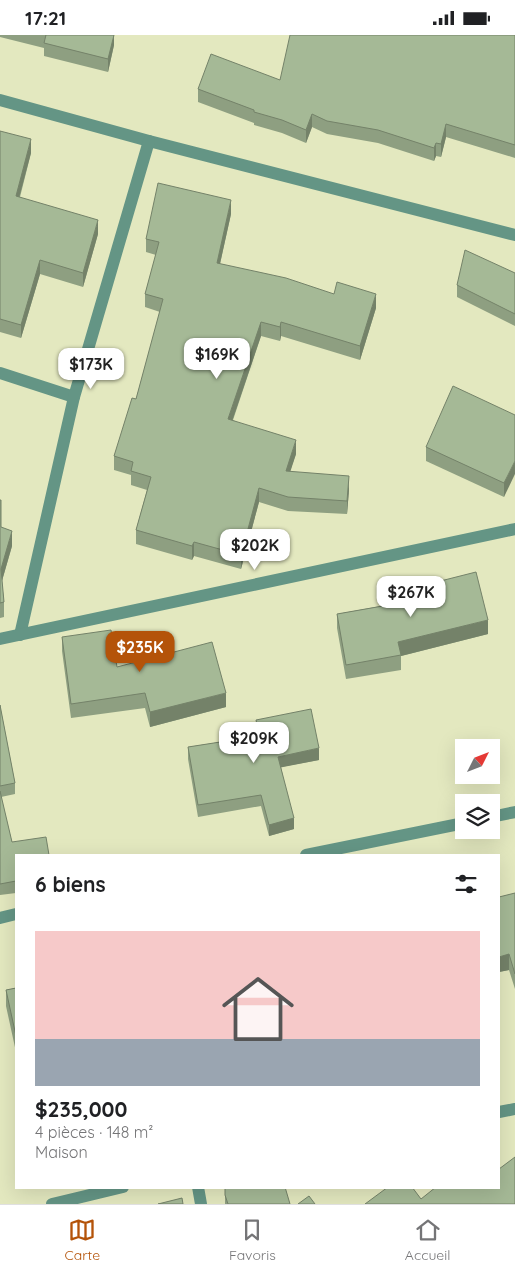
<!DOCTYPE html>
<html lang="fr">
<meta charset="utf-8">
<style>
body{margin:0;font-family:Quicksand,sans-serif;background:#f6f6f6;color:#202124;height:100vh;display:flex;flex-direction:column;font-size:19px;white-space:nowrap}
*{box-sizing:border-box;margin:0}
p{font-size:16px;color:#757577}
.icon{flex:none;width:28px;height:28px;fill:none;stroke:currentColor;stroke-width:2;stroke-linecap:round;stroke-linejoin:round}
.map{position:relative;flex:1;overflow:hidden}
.details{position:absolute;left:15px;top:819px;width:485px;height:335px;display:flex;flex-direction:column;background:#fff;border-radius:0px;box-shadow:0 5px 20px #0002}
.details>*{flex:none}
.needle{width:32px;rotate:48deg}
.buttons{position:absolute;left:455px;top:704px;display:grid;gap:10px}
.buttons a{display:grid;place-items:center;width:45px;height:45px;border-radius:0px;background:#fff;box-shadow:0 5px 20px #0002;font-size:25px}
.price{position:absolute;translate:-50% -42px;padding:0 11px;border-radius:10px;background:#fff;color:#222;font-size:16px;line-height:32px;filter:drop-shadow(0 1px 2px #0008)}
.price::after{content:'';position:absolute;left:50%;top:30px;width:15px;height:11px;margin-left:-8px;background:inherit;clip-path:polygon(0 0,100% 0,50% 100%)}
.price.current{background:#b45309;color:#fff}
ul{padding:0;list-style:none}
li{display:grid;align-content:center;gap:10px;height:265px;padding:0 20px}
li span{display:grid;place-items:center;height:155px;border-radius:0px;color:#555}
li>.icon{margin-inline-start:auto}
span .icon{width:90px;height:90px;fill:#fffc;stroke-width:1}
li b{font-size:21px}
h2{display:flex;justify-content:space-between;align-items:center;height:60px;padding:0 20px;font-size:21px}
.status{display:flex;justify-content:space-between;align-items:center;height:35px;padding:0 25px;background:#fff;direction:ltr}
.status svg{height:14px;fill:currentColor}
.tab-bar{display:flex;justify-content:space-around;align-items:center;height:70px;border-top:1px solid #e0e0e0;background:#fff;font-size:14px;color:#757577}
.tab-bar a{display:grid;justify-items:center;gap:2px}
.tab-bar .current{color:#b45309}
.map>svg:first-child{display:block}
</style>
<div class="status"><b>17:21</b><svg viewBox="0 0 49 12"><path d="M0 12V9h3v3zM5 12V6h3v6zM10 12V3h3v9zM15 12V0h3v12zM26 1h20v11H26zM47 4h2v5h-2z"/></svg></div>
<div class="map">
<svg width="515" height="1169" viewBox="0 0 515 1169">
<rect width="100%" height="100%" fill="#e3e8bf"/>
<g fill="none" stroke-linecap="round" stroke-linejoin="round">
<g stroke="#649585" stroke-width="12">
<path d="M0,65L149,106L515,200"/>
<path d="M0,338L74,362"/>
<path d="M20,600L74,362L149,106"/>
<path d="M0,604L515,494"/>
<path d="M491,782L515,777"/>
<path d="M306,820L464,788"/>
<path d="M0,883L16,879"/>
<path d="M499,1077L515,1074"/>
<path d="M198,1152L201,1169"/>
<path d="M52,1169L123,1152"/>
</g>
</g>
<g fill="#8e9f81">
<path d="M0,0H114V10L108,37L44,21V13L0,2Z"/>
<path d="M515,0V123L446,102L441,122L436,121L434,126L378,108L327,99L312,92L306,108L282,98L254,90V88L198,67V54L280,45Z"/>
<path d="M0,96L31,118L20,162L98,199L83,252L40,239L21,303L0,297Z"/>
<path d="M231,179L220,229L376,273L360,325L281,301L280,306L261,301L233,385L296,419L290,436L349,455L347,479L288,476L259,467L241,534L194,521L192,525L136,509V495L147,455L131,450V440L114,435V421L136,364L160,277L145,272V259L156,220L146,217V204Z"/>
<path d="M515,238V291L457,262V250Z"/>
<path d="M515,380L504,462L426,426V412Z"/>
<path d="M0,465L1,492L12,511L2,546L4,567V582L0,583Z"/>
<path d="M397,557L488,599L401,621V635L346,644L337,593V579L397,568Z"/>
<path d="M62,602L117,632L226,672L150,692L145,673L71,683L62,616Z"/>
<path d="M0,670L15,748V759L1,762L12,807L16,820V858L0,860Z"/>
<path d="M256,685L319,725L281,732L294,794L269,801L261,771L198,782L188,724V712L257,701L256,696Z"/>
<path d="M515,858V954L509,935L499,937Z"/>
<path d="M16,953V1017L6,971V955Z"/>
<path d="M225,1152L290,1169H225Z"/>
</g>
<g fill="#748269">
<path d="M114,0V10L108,37V24Z"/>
<path d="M312,79V92L306,108V95Z"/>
<path d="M446,89V102L441,122V109Z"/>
<path d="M31,104V118L16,174V161Z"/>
<path d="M436,108V121L434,126V113Z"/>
<path d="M231,165V179L217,242V228Z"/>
<path d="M98,185V199L83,252V238Z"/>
<path d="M40,225V239L21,303V290Z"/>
<path d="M376,259V273L360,325V311Z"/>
<path d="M261,287V301L228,398V384Z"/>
<path d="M281,287V301L280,306V292Z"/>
<path d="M296,405V419L286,450V436Z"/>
<path d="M515,426V439L504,462V448Z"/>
<path d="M349,441V455L347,479V466Z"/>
<path d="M259,453V467L241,534V520Z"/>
<path d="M12,496V511L1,549V534Z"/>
<path d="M194,507V521L192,525V511Z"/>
<path d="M488,585V599L401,621L398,607Z"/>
<path d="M226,658V672L150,692V677Z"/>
<path d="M319,713V725L278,733V722Z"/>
<path d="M294,783V794L269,801V790Z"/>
<path d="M509,919V935L499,937V922Z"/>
</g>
<g fill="#a5b996" stroke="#748269">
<path d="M45,0H114L108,24L44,8L46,0Z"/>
<path d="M290,0H515V110L446,89L441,109L436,108L434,113L378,95L327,86L312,79L306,95L282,85L254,77V75L198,54L211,19L280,45Z"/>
<path d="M0,96L31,104L16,161L98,185L83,238L40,225L21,290L0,284Z"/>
<path d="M158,148L231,165L217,228L286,243L334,259L337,247L376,259L360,311L281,287L280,292L261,287L228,384L296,405L286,436L349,441L347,466L288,462L259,453L241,520L194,507L192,511L136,495L151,442L131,436L133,427L114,421L132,363L136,364L163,264L145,259L159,207L146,204Z"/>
<path d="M465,215L515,238V279L457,250Z"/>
<path d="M453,351L515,380V426L504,448L426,412Z"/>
<path d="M0,465H1V492L12,496L1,534L4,567L0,568Z"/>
<path d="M476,537L488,585L398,607L401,620L346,630L337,579L400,568L397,557Z"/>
<path d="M111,595L117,632L212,607L226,658L150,677L145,658L71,669L62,602Z"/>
<path d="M0,670L15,748L0,751Z"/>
<path d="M311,674L319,713L278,722L294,783L269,790L261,760L198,770L188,712L259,701L256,685Z"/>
<path d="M0,756L12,807L46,802L49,820H16V846L0,849Z"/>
<path d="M515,858V939L509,919L499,922V862Z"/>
<path d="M16,953V1001L6,955Z"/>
<path d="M515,1122V1169H365L388,1152H412L421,1164L436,1152H499V1134Z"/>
<path d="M225,1152H285L290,1169H228L225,1160Z"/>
<path d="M309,1161L315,1169H298Z"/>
<path d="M182,1163L183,1169H158Z"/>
</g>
</svg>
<div class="buttons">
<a><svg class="needle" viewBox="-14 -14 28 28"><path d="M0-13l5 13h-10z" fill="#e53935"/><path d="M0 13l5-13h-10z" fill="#757577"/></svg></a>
<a><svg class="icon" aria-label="layers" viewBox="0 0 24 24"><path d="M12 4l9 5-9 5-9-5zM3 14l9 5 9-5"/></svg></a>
</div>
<b class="price" style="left:217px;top:345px">$169K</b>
<b class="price" style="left:91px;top:355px">$173K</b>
<b class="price" style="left:255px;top:536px">$202K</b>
<b class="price" style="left:411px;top:583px">$267K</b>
<b class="price current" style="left:140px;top:638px">$235K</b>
<b class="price" style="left:254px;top:729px">$209K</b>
<section class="details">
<h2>6 biens<svg class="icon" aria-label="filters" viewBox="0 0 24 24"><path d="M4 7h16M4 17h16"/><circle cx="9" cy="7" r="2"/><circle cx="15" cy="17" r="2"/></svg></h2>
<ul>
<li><span style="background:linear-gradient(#f6c9c9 70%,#9aa5b1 0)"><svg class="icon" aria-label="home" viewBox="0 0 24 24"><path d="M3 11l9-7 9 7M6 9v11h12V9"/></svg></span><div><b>$235,000</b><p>4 pièces · 148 m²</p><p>Maison</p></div></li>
</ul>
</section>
</div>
<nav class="tab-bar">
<a class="current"><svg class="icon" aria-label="map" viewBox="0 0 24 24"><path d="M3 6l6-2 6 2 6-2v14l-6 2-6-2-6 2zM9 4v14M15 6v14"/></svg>Carte</a>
<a><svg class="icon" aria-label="saved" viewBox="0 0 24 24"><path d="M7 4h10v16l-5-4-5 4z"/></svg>Favoris</a>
<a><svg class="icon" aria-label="home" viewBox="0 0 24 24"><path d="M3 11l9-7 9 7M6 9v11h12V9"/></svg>Accueil</a>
</nav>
